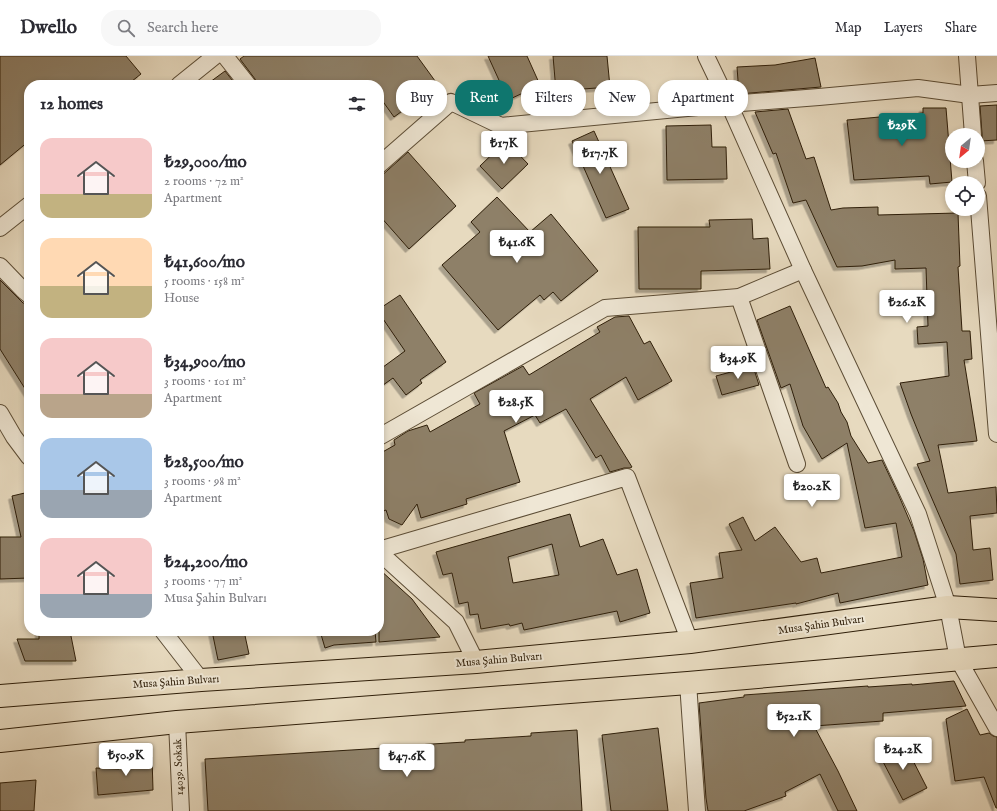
<!DOCTYPE html>
<meta charset="utf-8">
<style>
body{margin:0;font-family:"IM FELL English",serif;background:#f7f7f7;color:#2b2b33;height:100vh;display:flex;flex-direction:column;font-size:15px;white-space:nowrap}
*{box-sizing:border-box;margin:0}
p{font-size:13px;color:#7c7c81}
.icon{flex:none;width:22px;height:22px;fill:none;stroke:currentColor;stroke-width:2;stroke-linecap:round;stroke-linejoin:round}
.map{position:relative;flex:1;overflow:hidden}
.sheet{position:absolute;left:24px;top:24px;width:360px;height:556px;display:flex;flex-direction:column;background:#fff;border-radius:16px;box-shadow:0 2px 6px #0003}
.sheet>*{flex:none}
.top-card{position:absolute;left:396px;top:24px;width:380px;height:36px;display:flex;gap:8px}
.needle{width:26px;rotate:209deg}
.tools{position:absolute;left:945px;top:72px;display:grid;gap:8px}
.tools a{display:grid;place-items:center;width:40px;height:40px;border-radius:50%;background:#fff;box-shadow:0 2px 6px #0003;font-size:20px}
.price{position:absolute;translate:-50% -34px;padding:0 9px;border-radius:4px;background:#fff;color:#222;font-size:13px;line-height:26px;filter:drop-shadow(0 1px 2px #0008)}
.price::after{content:'';position:absolute;left:50%;top:24px;width:12px;height:9px;margin-left:-6px;background:inherit;clip-path:polygon(0 0,100% 0,50% 100%)}
.price.active{background:#0f766e;color:#fff}
ul{padding:0;list-style:none}
li{display:flex;align-items:center;gap:12px;height:100px;padding:0 16px}
li span{display:grid;place-items:center;flex:none;width:112px;height:80px;border-radius:12px;color:#555}
li>.icon{margin-inline-start:auto}
span .icon{width:48px;height:48px;fill:#fffc;stroke-width:1}
li b{font-size:17px}
h2{display:flex;justify-content:space-between;align-items:center;height:48px;padding:0 16px;font-size:17px}
.tag{padding:0 14px;border-radius:16px;background:#fff;box-shadow:0 2px 6px #0003;font-size:14px;line-height:36px}
.tag.active{background:#0f766e;color:#fff}
header{display:flex;align-items:center;gap:24px;box-sizing:border-box;height:56px;padding:0 20px;background:#fff;border-bottom:1px solid #e1e1e2}
header strong{font-size:19px}
nav{display:flex;gap:22px;margin-inline-start:auto;font-size:14px}
.search{width:280px;height:36px;background:#f7f7f7;display:flex;align-items:center;gap:10px;box-sizing:border-box;padding:0 14px;border-radius:16px;color:#7c7c81;font-size:15px}
.map>svg:first-child{display:block}
</style>
<header>
<strong>Dwello</strong>
<div class="search"><svg class="icon" aria-label="search" viewBox="0 0 24 24"><circle cx="10" cy="10" r="6"/><path d="M15 15l6 6"/></svg>Search here</div>
<nav><a>Map</a><a>Layers</a><a>Share</a></nav>
</header>
<div class="map">
<svg width="997" height="755" viewBox="0 0 997 755">
<defs>
<filter id="shadow"><feDropShadow dx="-3.5" dy="3.5" stdDeviation="0" flood-color="#0004"/></filter>
</defs>
<rect width="100%" height="100%" fill="#e7dabf"/>
<filter id="stains"><feTurbulence type="fractalNoise" baseFrequency=".005" numOctaves="4"/><feColorMatrix values="0 0 0 0 .2 0 0 0 0 .09 0 0 0 0 .02 0 0 0 .5 -.17"/></filter>
<radialGradient id="worn" r=".72"><stop offset=".6" stop-color="#630" stop-opacity="0"/><stop offset="1" stop-color="#630" stop-opacity=".3"/></radialGradient>
<g fill="#8e8068" stroke="#2e1e09" fill-rule="evenodd" filter="url(#shadow)">
<path d="M0,0H126L141,18L127,29H29V85L0,109Z"/>
<path d="M244,0H417L438,29L394,61L379,40V29H257L255,23L240,3Z"/>
<path d="M488,0H527L540,29L508,44Z"/>
<path d="M553,0H607L610,31L556,35Z"/>
<path d="M815,2L821,31L739,38L737,11L775,9Z"/>
<path d="M225,15L236,29H206Z"/>
<path d="M997,49V84L980,85L982,83V78L980,50Z"/>
<path d="M923,52H946L952,126L930,128L929,120L854,124L847,64L923,57Z"/>
<path d="M788,53L806,103L814,101L831,154L843,152L878,151V159L958,157L960,210L958,211L962,275H970L972,303L964,304L977,385L938,389L948,437L996,431L997,457L970,460L973,494L990,492L993,524L960,528L956,498L917,408L930,405L911,358L900,327L949,320L947,286L918,288L917,271L928,270L926,212L895,213V204L862,210L837,211L806,144L793,147L776,97L773,98L755,56Z"/>
<path d="M711,69L712,91H726L727,123L667,124L666,70Z"/>
<path d="M594,75L629,153L606,162L572,85Z"/>
<path d="M506,85L528,108L502,133L480,110Z"/>
<path d="M408,96L456,150L409,193L379,159V122Z"/>
<path d="M497,141L530,176L551,158L598,215L561,245L553,236L544,244L540,239L498,274L442,209L480,176L471,166Z"/>
<path d="M752,163L753,183L768,182L770,213L701,215V233H639L638,171H710L709,164Z"/>
<path d="M0,224L23,247L29,248V339L0,293Z"/>
<path d="M400,239L446,306L420,324L422,327L406,339L393,322L379,332V314L405,295L379,257V253Z"/>
<path d="M790,250L826,332L828,331L838,347L841,356L847,366L851,380L868,407L882,404L899,440L914,475L923,503L928,529L840,547L838,537L796,548V547L696,562L690,527L723,522L719,497L742,494L729,468L743,461L755,485L775,471L801,506L817,502L821,517L902,501L896,467L865,472L847,387L822,403L803,370L790,328L781,332L757,264Z"/>
<path d="M629,260L644,288L650,285L672,325L638,344L626,321L590,343L632,411L630,412H624L610,416L601,399L596,402L566,353L540,367L535,359L504,375L520,426L466,443L467,448L421,462L417,448L402,469L389,463L386,454L379,457V398L395,389L394,384L408,375L427,369L430,376L480,348L474,337L523,310L529,319L600,276L597,271L615,261Z"/>
<path d="M753,310L759,329L722,339L716,320Z"/>
<path d="M29,436V522L0,523V481H21L12,440Z"/>
<path d="M570,458L580,491L603,483L617,519L637,513L650,557L620,566L617,555L524,574L522,567L510,570L509,568L481,573L478,558L470,559L468,546L459,548L452,517L443,519L436,496ZM552,488L559,519L513,527L508,501Z"/>
<path d="M379,513L412,543L440,581L379,586Z"/>
<path d="M39,575H70L76,605H25L17,583H39Z"/>
<path d="M212,575H244L249,598L218,604Z"/>
<path d="M320,575H375L376,586L334,589L325,592Z"/>
<path d="M954,625L966,650L883,657V665L814,670L838,715L857,755H838L820,718L785,736L786,740L744,755H708L706,742L699,647L744,641V639L868,630V631L912,628V629Z"/>
<path d="M967,653L980,679L989,677L993,680L997,681V752H996L984,721L955,725L946,663Z"/>
<path d="M658,672L668,755H611L602,679Z"/>
<path d="M577,674L582,755H208L205,703L400,691V690L465,686V684L531,680V677Z"/>
<path d="M903,685L927,732L903,744L879,698Z"/>
<path d="M152,701L153,734L98,739L96,712L119,713L118,704Z"/>
<path d="M36,724L34,755H0V727Z"/>
</g>
<g fill="none" stroke-linecap="round" stroke-linejoin="round">
<g stroke="#5c4d36" stroke-width="18">
<g id="street">
<path d="M225,0L248,29"/>
<path d="M706,0L729,48L803,214L918,458L948,551L958,603L997,672"/>
<path d="M967,0L973,79"/>
<path d="M179,29L215,0"/>
<path d="M975,105L977,127"/>
<path d="M379,109L451,46L501,70L729,48L819,41L918,32L970,39L997,37"/>
<path d="M978,140L997,378"/>
<path d="M0,172L29,149"/>
<path d="M0,210L24,235L29,239"/>
<path d="M739,241L797,408"/>
<path d="M0,357L14,381L29,401"/>
<path d="M379,381L605,252L739,241L803,214"/>
<path d="M379,494L627,421L690,586"/>
<path d="M379,496L456,566L476,606"/>
<path d="M163,575L201,624"/>
<path d="M688,627L697,755"/>
<path d="M177,666L181,755"/>
</g>
</g>
<g stroke="#2e1e09" stroke-width="24">
<g id="primary">
<path d="M0,640L201,624L476,606L690,586L948,551L997,554"/>
<path d="M0,685L177,666L688,627L997,600"/>
</g>
</g>
<use href="#street" stroke="#efe7d5" stroke-width="16"/>
<use href="#primary" stroke="#e7dabf" stroke-width="22"/>
</g>
<g text-anchor="middle" dominant-baseline="central" stroke-width="4" stroke-linejoin="round" paint-order="stroke">
<g font-size="11" fill="#2e1e09" stroke="#efe7d5">
<text transform="translate(821 569) rotate(-8)">Musa Şahin Bulvarı</text>
<text transform="translate(499 604) rotate(-5)">Musa Şahin Bulvarı</text>
<text transform="translate(176 626) rotate(-4)">Musa Şahin Bulvarı</text>
<text transform="translate(179 711) rotate(-92)">14039. Sokak</text>
</g>
</g>
<rect width="100%" height="100%" filter="url(#stains)"/>
<rect width="100%" height="100%" fill="url(#worn)"/>
</svg>
<div class="tools">
<a><svg class="needle" viewBox="-14 -14 28 28"><path d="M0-13l5 13h-10z" fill="#e53935"/><path d="M0 13l5-13h-10z" fill="#7c7c81"/></svg></a>
<a><svg class="icon" aria-label="locate" viewBox="0 0 24 24"><circle cx="12" cy="12" r="6"/><path d="M12 2v4M12 18v4M2 12h4M18 12h4"/></svg></a>
</div>
<b class="price active" style="left:902px;top:91px">₺29K</b>
<b class="price" style="left:504px;top:109px">₺17K</b>
<b class="price" style="left:600px;top:119px">₺17.7K</b>
<b class="price" style="left:517px;top:208px">₺41.6K</b>
<b class="price" style="left:907px;top:268px">₺26.2K</b>
<b class="price" style="left:738px;top:324px">₺34.9K</b>
<b class="price" style="left:516px;top:368px">₺28.5K</b>
<b class="price" style="left:812px;top:452px">₺20.2K</b>
<b class="price" style="left:794px;top:682px">₺52.1K</b>
<b class="price" style="left:903px;top:715px">₺24.2K</b>
<b class="price" style="left:126px;top:721px">₺50.9K</b>
<b class="price" style="left:407px;top:722px">₺47.6K</b>
<div class="top-card">
<a class="tag">Buy</a>
<a class="tag active">Rent</a>
<a class="tag">Filters</a>
<a class="tag">New</a>
<a class="tag">Apartment</a>
</div>
<section class="sheet">
<h2>12 homes<svg class="icon" aria-label="filters" viewBox="0 0 24 24"><path d="M4 7h16M4 17h16"/><circle cx="9" cy="7" r="2"/><circle cx="15" cy="17" r="2"/></svg></h2>
<ul>
<li><span style="background:linear-gradient(#f6c9c9 70%,#c2b280 0)"><svg class="icon" aria-label="home" viewBox="0 0 24 24"><path d="M3 11l9-7 9 7M6 9v11h12V9"/></svg></span><div><b>₺29,000/mo</b><p>2 rooms · 72 m²</p><p>Apartment</p></div></li>
<li><span style="background:linear-gradient(#ffd9b3 60%,#c2b280 0)"><svg class="icon" aria-label="home" viewBox="0 0 24 24"><path d="M3 11l9-7 9 7M6 9v11h12V9"/></svg></span><div><b>₺41,600/mo</b><p>5 rooms · 158 m²</p><p>House</p></div></li>
<li><span style="background:linear-gradient(#f6c9c9 70%,#b9a48a 0)"><svg class="icon" aria-label="home" viewBox="0 0 24 24"><path d="M3 11l9-7 9 7M6 9v11h12V9"/></svg></span><div><b>₺34,900/mo</b><p>3 rooms · 101 m²</p><p>Apartment</p></div></li>
<li><span style="background:linear-gradient(#a9c7e8 65%,#9aa5b1 0)"><svg class="icon" aria-label="home" viewBox="0 0 24 24"><path d="M3 11l9-7 9 7M6 9v11h12V9"/></svg></span><div><b>₺28,500/mo</b><p>3 rooms · 98 m²</p><p>Apartment</p></div></li>
<li><span style="background:linear-gradient(#f6c9c9 70%,#9aa5b1 0)"><svg class="icon" aria-label="home" viewBox="0 0 24 24"><path d="M3 11l9-7 9 7M6 9v11h12V9"/></svg></span><div><b>₺24,200/mo</b><p>3 rooms · 77 m²</p><p>Musa Şahin Bulvarı</p></div></li>
</ul>
</section>
</div>
